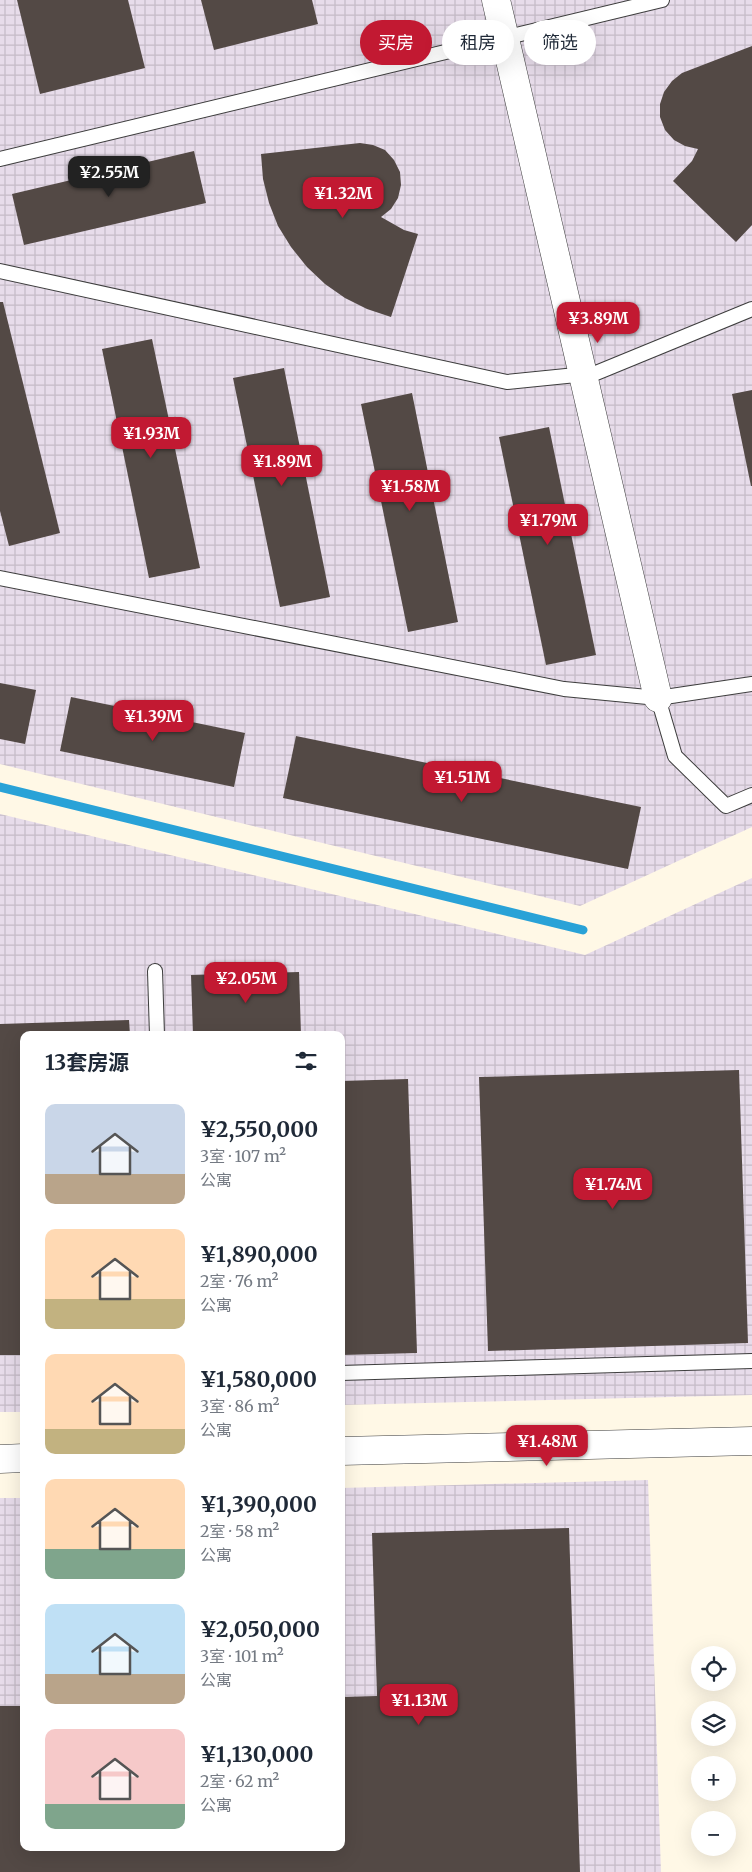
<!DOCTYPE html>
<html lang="zh">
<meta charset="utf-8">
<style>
body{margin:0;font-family:Merriweather,"Noto Sans SC",serif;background:#f2f2f3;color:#1f2937;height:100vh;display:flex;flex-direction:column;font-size:19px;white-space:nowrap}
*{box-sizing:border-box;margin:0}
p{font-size:16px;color:#747a83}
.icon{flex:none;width:28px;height:28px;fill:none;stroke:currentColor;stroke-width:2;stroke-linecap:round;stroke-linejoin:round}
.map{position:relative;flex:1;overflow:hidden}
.side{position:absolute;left:20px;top:1031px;width:325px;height:820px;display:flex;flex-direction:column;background:#fff;border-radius:10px;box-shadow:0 5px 20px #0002}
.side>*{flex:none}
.banner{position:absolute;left:360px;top:20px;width:316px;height:45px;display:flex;gap:10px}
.fabs{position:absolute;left:691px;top:1646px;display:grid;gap:10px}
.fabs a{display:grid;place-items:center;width:45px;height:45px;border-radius:50%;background:#fff;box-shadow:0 5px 20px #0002;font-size:25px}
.price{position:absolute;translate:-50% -42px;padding:0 11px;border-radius:10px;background:#c21932;color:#fff;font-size:16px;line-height:32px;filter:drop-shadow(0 1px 2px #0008)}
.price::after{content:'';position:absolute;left:50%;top:30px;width:15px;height:11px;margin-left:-8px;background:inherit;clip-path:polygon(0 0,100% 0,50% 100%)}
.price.selected{background:#222;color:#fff}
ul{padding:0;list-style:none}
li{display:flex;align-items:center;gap:15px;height:125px;padding:0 25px}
li span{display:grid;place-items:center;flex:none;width:140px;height:100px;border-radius:10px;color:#555}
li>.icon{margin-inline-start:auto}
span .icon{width:60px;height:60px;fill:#fffc;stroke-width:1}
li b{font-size:21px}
h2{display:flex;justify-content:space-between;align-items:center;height:60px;padding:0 25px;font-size:21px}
.pill{padding:0 18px;border-radius:22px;background:#fff;box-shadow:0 5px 20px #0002;font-size:18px;line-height:45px}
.pill.selected{background:#c21932;color:#fff}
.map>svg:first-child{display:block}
</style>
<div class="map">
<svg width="752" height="1872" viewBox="0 0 752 1872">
<defs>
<pattern id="industrial-grid" width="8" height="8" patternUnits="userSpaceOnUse" patternTransform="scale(1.25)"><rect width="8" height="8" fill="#e7dcea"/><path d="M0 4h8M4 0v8" fill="none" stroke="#c5bbc7"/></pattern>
</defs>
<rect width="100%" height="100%" fill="#fff8e6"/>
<g fill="url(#industrial-grid)">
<path d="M0,0H752V827L580,906L0,764Z"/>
<path d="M0,814L585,955L752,878V1395L341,1405V1035H24V1412H0Z"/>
<path d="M648,1480L661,1872H0V1498H24V1848H341V1488Z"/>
</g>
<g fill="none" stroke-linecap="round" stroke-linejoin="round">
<path stroke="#29a2d7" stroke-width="9" d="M0,787L583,930"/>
</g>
<g fill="#534945">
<path d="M17,0H128L145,68L40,94Z"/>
<path d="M201,0H312L318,24L214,50Z"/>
<path d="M752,46V225L736,242L673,181L692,161L698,149L685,146L674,140L665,130L660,117V104L664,92L672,81L682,73Z"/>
<path d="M360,143L373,145L385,150L394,160L400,172L401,185L398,198L391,209L381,217L404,230L418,234L391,317L367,309L345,298L325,284L307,267L291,247L278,226L269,203L263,179L261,154Z"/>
<path d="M194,151L206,203L24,245L12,194Z"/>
<path d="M0,302H3L60,533L9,546L0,511Z"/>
<path d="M152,339L200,568L149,578L102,349Z"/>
<path d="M284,368L330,597L280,607L233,378Z"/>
<path d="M752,390V486H751L732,394Z"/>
<path d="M412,393L458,622L408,632L361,404Z"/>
<path d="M549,427L596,655L546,665L499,437Z"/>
<path d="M0,683L36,690L25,744L0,739Z"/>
<path d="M71,697L245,733L234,787L60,751Z"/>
<path d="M296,736L641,807L628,869L283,798Z"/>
<path d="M299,972L301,1035H193L191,975Z"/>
<path d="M129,1020L130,1035H24V1355H0V1024Z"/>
<path d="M739,1070L748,1343L488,1351L479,1077Z"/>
<path d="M408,1079L417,1353L341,1355V1081Z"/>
<path d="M569,1528L580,1872H0V1706H24V1848H341V1697L377,1696L372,1533Z"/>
</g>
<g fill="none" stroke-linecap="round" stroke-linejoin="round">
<g stroke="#3d3d3d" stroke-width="16">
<g id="lane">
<path d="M0,159L662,0"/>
<path d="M0,271L507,382L596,373L752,309"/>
<path d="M0,578L564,689L658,698L752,684"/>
<path d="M658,698L675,756L726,806L752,795"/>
<path d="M155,971L157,1035"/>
<path d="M341,1373L752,1361"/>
</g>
</g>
<g stroke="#3d3d3d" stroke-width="29">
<g id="street">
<path d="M496,0L658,698"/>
<path d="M341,1451L752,1441"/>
<path d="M0,1459L24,1458"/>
</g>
</g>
<use href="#lane" stroke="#fff" stroke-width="14"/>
<use href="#street" stroke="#fff" stroke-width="28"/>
</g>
</svg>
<div class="fabs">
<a><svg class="icon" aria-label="locate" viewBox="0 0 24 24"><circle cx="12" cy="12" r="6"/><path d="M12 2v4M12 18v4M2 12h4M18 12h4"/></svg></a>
<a><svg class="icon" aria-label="layers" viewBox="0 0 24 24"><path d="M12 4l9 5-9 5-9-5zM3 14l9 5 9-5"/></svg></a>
<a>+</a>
<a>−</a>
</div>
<b class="price selected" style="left:109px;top:198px">¥2.55M</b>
<b class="price" style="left:343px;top:219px">¥1.32M</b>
<b class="price" style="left:598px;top:344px">¥3.89M</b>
<b class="price" style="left:151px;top:459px">¥1.93M</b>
<b class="price" style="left:282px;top:487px">¥1.89M</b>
<b class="price" style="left:410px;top:512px">¥1.58M</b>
<b class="price" style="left:548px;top:546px">¥1.79M</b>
<b class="price" style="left:153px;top:742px">¥1.39M</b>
<b class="price" style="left:462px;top:803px">¥1.51M</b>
<b class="price" style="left:246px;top:1004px">¥2.05M</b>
<b class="price" style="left:613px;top:1210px">¥1.74M</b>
<b class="price" style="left:547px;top:1467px">¥1.48M</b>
<b class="price" style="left:419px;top:1726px">¥1.13M</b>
<div class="banner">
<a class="pill selected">买房</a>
<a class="pill">租房</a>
<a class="pill">筛选</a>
</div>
<section class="side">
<h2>13套房源<svg class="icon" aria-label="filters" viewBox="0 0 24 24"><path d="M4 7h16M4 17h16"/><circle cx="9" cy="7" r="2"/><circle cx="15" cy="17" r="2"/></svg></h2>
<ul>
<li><span style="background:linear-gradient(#c9d6e8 70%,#b9a48a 0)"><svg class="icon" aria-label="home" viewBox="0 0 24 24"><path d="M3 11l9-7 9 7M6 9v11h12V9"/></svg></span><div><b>¥2,550,000</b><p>3室 · 107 m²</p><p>公寓</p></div></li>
<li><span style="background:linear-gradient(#ffd9b3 70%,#c2b280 0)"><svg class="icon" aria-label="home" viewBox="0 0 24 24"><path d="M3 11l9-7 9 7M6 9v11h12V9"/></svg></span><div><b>¥1,890,000</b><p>2室 · 76 m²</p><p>公寓</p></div></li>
<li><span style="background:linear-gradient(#ffd9b3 75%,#c2b280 0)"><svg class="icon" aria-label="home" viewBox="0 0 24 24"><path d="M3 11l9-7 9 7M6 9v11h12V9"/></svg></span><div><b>¥1,580,000</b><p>3室 · 86 m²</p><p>公寓</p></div></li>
<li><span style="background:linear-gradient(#ffd9b3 70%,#7fa58c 0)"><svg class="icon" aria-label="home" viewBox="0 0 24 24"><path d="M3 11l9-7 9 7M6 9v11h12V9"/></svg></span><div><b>¥1,390,000</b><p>2室 · 58 m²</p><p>公寓</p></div></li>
<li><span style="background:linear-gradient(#bfe0f5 70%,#b9a48a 0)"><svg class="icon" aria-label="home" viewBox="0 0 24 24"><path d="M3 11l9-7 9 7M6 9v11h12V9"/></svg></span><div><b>¥2,050,000</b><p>3室 · 101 m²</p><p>公寓</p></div></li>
<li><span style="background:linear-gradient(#f6c9c9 75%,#7fa58c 0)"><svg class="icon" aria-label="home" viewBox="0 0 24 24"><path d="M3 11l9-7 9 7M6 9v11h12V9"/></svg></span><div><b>¥1,130,000</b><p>2室 · 62 m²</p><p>公寓</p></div></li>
</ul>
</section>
</div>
